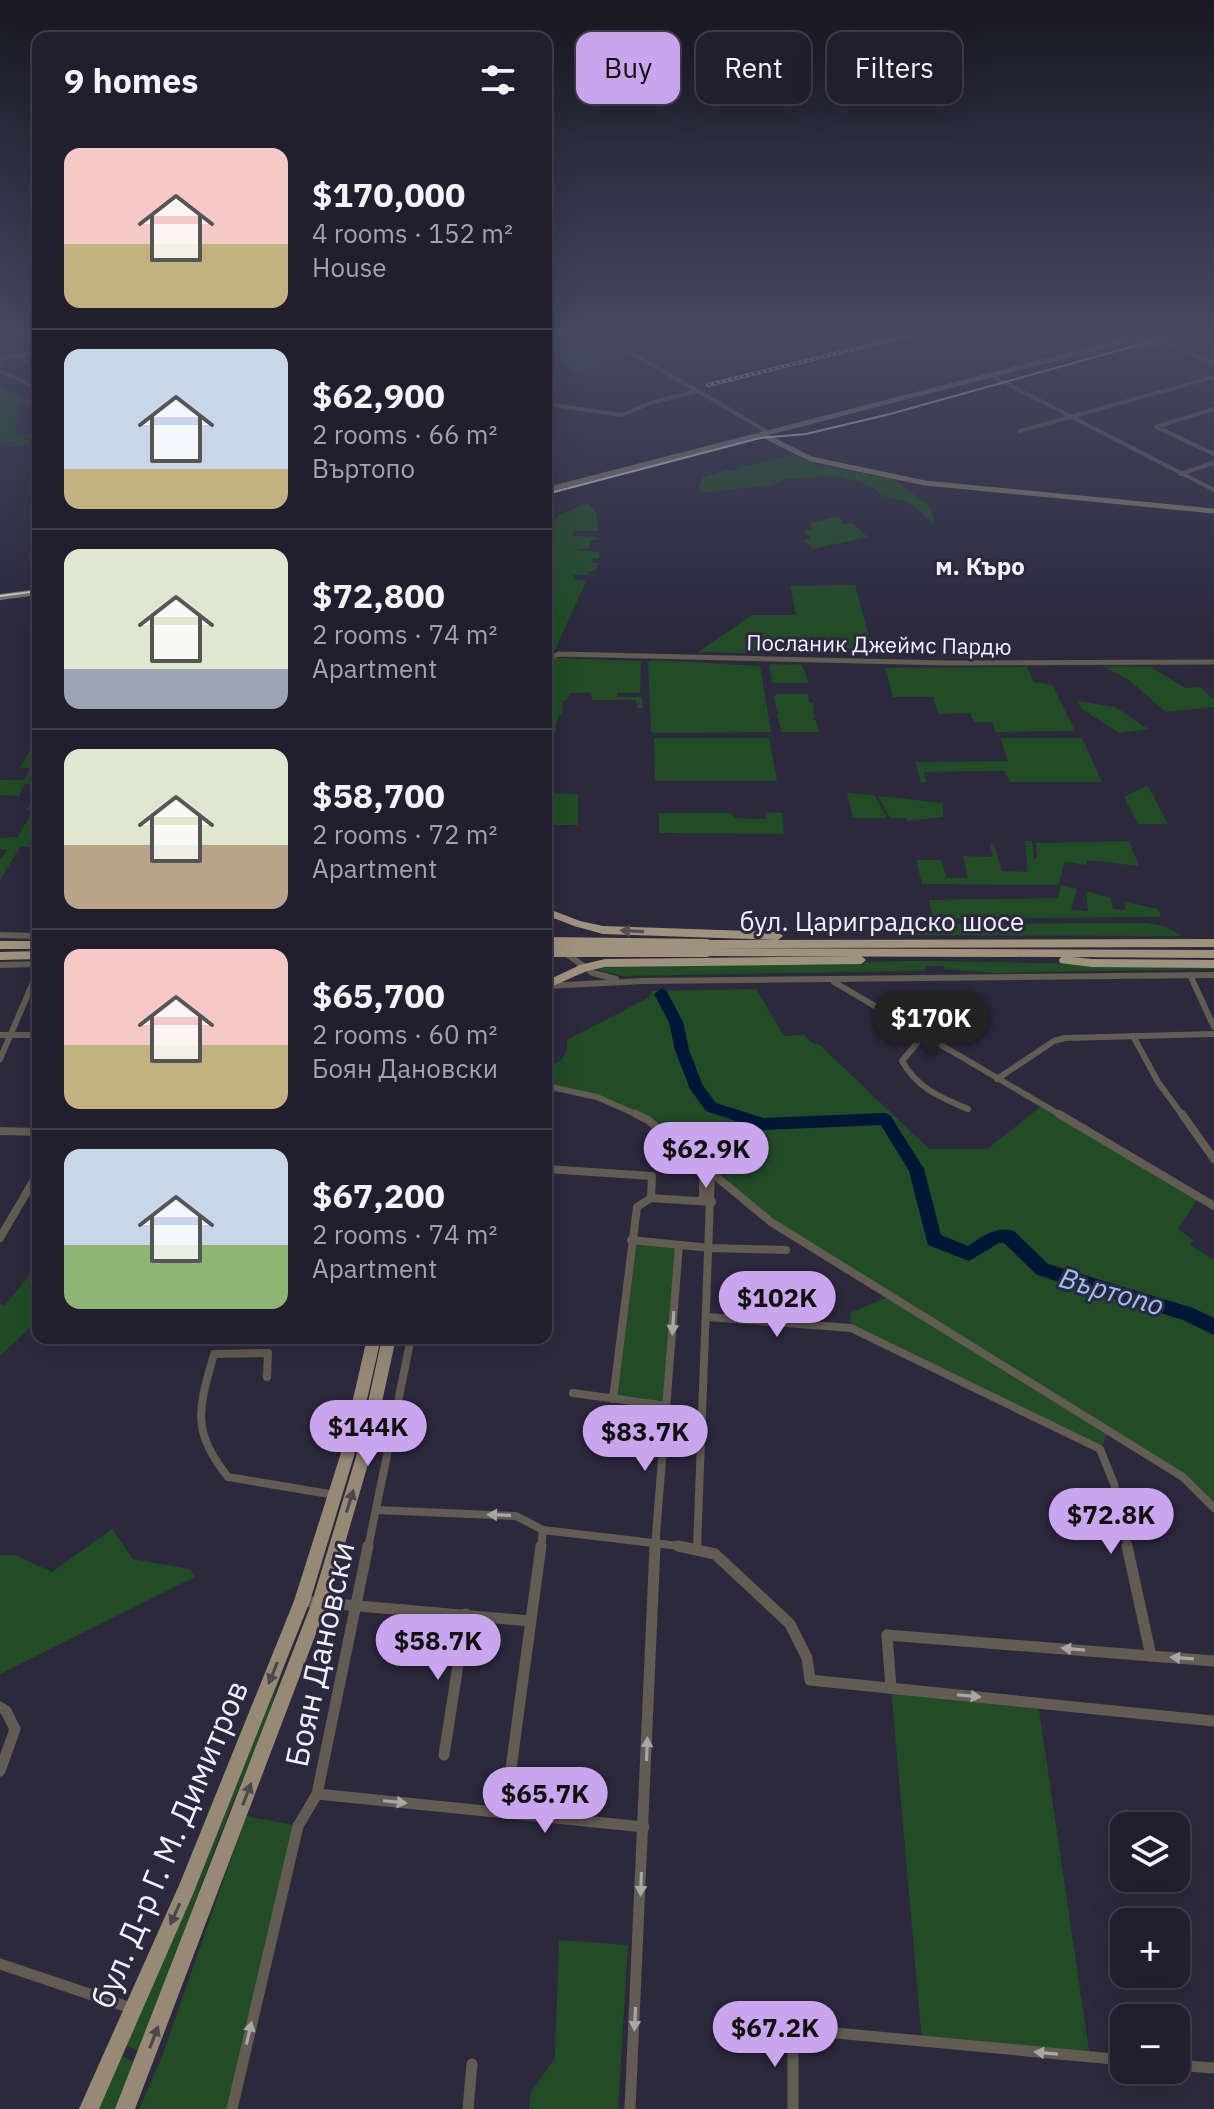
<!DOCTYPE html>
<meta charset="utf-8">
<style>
body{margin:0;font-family:"IBM Plex Sans",sans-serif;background:#292736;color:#f1f3f6;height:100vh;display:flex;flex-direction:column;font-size:30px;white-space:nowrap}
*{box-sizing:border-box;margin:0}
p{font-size:26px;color:#a2a2aa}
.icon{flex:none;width:44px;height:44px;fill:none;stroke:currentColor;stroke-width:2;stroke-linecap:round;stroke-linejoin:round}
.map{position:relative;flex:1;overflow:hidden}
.drawer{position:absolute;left:32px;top:32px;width:520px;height:1312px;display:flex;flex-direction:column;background:#211f2e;border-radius:16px;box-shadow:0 8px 32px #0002,0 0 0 2px #3e3d4a}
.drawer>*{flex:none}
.top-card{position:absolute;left:576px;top:32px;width:518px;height:72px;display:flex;gap:16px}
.fabs{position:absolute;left:1110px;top:1812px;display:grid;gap:16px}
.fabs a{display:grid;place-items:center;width:80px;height:80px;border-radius:16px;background:#211f2e;box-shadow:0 8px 32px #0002,0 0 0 2px #3e3d4a;font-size:40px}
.price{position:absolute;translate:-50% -68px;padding:0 18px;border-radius:28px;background:#c9a5ee;color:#111;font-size:26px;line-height:52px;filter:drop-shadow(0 2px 4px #0008)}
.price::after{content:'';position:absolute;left:50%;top:48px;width:24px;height:18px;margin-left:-12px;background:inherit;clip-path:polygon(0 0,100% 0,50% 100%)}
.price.on{background:#222;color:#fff}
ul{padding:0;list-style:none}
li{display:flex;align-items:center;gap:24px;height:200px;padding:0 32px}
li+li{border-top:2px solid #3e3d4a}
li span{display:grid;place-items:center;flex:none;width:224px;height:160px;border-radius:16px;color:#555}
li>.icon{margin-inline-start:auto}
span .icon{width:96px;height:96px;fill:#fffc;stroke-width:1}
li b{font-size:34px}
h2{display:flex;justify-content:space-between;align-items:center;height:96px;padding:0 32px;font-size:34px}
.chip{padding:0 28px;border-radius:16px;background:#211f2e;box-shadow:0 8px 32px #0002,0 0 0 2px #3e3d4a;font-size:28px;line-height:72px}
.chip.on{background:#c9a5ee;color:#111}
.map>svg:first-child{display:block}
</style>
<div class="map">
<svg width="1214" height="2109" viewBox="0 0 1214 2109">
<rect width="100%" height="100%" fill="#2c293d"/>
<g fill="#214c26">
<path d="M565,342L602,366L575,372L546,354V347Z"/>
<path d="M0,386L37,403L18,407L15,436L38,433L23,440H38V444L4,446L23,440L0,444Z"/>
<path d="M792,455L816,464L892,479L930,506L935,524L908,502L882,496L872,487L840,476L786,479L772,485L709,492H702L699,487L703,477L727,470L737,471V468Z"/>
<path d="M588,503L596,513L599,531H573L572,536L599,537V539L592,540L588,548L577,550L599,552V558H592V563H599L595,571H589L587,575H573L575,580L586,581L555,650L546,651V524L559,515Z"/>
<path d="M839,516L843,524H853L868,537L813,549L803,540L811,538L804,531L812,529L810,523Z"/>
<path d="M855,585L874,655L698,652L752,615H796L790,586Z"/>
<path d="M554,658L641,661L640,693H617V697H642L643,708H637L636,700H592L591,693H570L567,700L563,701L562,715H558L555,733L546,731V664Z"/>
<path d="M652,660L760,666L771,732L654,733L651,731L648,662Z"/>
<path d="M771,664L802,665L809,683H772L769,666Z"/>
<path d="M1102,666L1150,667L1186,688L1201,687L1214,700V707L1166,712L1129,680Z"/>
<path d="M1027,667L1034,682L1052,685L1075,731L996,732L992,722H974L970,713L938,714L933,697H893L885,668Z"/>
<path d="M777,694H808L809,702L813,703L814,712L812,713L815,714L813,720H816L819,732H781L777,715L780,713L777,712L774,697Z"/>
<path d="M1077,701L1115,707L1148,729L1119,733L1082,709Z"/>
<path d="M769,738L777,781H655L654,738Z"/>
<path d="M1000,738H1082L1102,782H1010L1004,771L924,772L926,782H921L915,762L1008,761Z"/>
<path d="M38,740V784H25L19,796L0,795V780H24L31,768H20L35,741Z"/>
<path d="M1148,785V786L1168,824H1138L1124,797Z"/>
<path d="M38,790V827L34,829L38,833V847H20L0,880V860L7,850L0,849V838L18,837L33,810H27Z"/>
<path d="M546,793L578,794V825H546Z"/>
<path d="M847,793L874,795L887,818H853Z"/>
<path d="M878,796L943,803V817L908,821L906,818H890Z"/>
<path d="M766,812L782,813L784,834L659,833V813H731L734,818L765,819Z"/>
<path d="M1025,841H1032L1034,859H1037L1036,843L1129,841L1139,866L1087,860V865L1065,862L1058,885L922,884L916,860H941L947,878H968L963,856L993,857L990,844H994L1002,871L1028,872Z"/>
<path d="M1061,885L1077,889L1071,910L1088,911L1086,891L1111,898L1113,909L1126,910L1125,902L1158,909L1161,917L933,919L929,900L1058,898Z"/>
<path d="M1147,923L1165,926L1182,936L894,935L948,924Z"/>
<path d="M907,961C1010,961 1112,966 1214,967V969L995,973L944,969L943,966H925V970L913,971L622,976L590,968Z"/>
<path d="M756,989L784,1036L804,1035L811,1042L821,1046L929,1149H987L1043,1105L1199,1197L1178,1229L1193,1240L1190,1245L1214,1260V1508L1183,1477L1109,1432L1100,1449L851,1328L850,1313L888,1297L771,1222L648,1120L597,1097L546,1086V1066C562,1063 568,1056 567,1040L648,998L652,991Z"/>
<path d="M631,1240L679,1245L667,1406L613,1399Z"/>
<path d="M38,1265V1320L0,1356V1304L5,1305Z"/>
<path d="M112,1529L133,1559L190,1569L195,1577L0,1674V1555H15L52,1572Z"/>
<path d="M294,1634L267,1719L217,1842L140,2052L123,2043Z"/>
<path d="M891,1688L1038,1703L1090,2057L922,2041Z"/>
<path d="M246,1816L298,1826L232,2109H139L161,2059Z"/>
<path d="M559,1940L628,1945L618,2109H529L531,2092L555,2058Z"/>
<path d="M117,2054L135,2062L117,2109H93Z"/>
</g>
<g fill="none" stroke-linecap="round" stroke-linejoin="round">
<path fill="#001637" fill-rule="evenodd" d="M661,989L666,990L683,1022L689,1050L703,1086L716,1103L763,1118L885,1113L890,1115L924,1169L941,1235L968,1246C983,1236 995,1226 1014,1231L1048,1264L1193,1308L1214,1318V1335L1183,1320L1037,1275L1004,1243H999L969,1261L928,1245L909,1171L881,1125L763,1130L706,1111L690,1089L675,1050L669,1022L654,994Z"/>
<g stroke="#625c52" stroke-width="4">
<path d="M607,335L615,344L698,391"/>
<path d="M1139,348L1162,342L1214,363"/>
<path d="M19,355L38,371"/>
<path d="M0,359L38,351"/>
<path d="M1156,427L1214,454"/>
<path d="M1156,427L1214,409"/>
<path d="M1020,431L1214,377"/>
<path d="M1180,474L1214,463"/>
</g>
<path stroke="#625c52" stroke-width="5" d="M546,659L559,654L947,663L1214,662"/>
<g stroke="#625c52" stroke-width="6">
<path d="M0,935L38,936"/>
<path d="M564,952L593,973L616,979"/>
<path d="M0,965L38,964"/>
<path d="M1190,975L1214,1027"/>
<path d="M834,982L1062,1116"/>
<path d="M546,986L644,981L1214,975"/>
<path d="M0,1035H38"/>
<path d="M923,1036L902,1061C918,1089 940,1097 968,1109"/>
<path d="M1133,1036L1158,1082L1183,1116"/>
<path d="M0,1059L38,971"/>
<path d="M997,1079L1054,1041L1065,1038L1214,1034"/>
<path d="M546,1086L597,1097L640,1116"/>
</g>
<g stroke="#625c52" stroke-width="8">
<path d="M636,1114L648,1120L771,1222L1183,1477L1214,1508"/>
<path d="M1059,1114L1214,1206"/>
<path d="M1182,1114L1214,1159"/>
<path d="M0,1131L38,1132"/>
<path d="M703,1166V1201"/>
<path d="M546,1169L652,1176L651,1198"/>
<path d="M0,1238L38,1173"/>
<path d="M631,1240L710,1248L786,1250"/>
<path d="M707,1317L851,1328L1100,1449L1114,1484L1128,1548"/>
<path d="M267,1377L268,1353L214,1354C199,1408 190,1430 228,1477L335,1495"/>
<path d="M573,1393L667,1406"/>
<path d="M613,1399L637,1207L651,1198L712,1202"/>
<path d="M376,1510L516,1516L543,1530L696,1548"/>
<path d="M368,1548L411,1338"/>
<path d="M541,1548L543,1530"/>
<path d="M655,1548L679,1245"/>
<path d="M697,1548L711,1173"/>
</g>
<g stroke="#625c52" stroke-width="11">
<path d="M678,1546L715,1554L790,1624L807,1658L810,1680L1214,1721"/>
<path d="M1127,1546L1151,1656"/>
<path d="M302,1601L530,1621"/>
<path d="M891,1688L887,1635L1214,1661"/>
<path d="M0,1707L6,1711L15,1729L0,1771"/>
<path d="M444,1755L466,1614"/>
<path d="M317,1794L644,1827"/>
<path d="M505,1813L541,1546"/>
<path d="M0,1964L131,2008"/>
<path d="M1176,2065L1214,2068"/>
<path d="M232,2109L298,1826L317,1794L368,1546"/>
<path d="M468,2109L472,2064"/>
<path d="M630,2109L655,1546"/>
<path d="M793,2109V2029L1124,2060"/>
</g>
<g stroke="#625c52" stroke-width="4">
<path d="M0,371L38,388"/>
<path d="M992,376L1214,490"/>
<path d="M546,404L622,415L653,402L698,391L769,433"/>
</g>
<g stroke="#7f7667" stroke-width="5">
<path d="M763,435L811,459L925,483L1214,511"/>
<path d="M546,490L1147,335"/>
</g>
<path stroke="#7f7667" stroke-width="6" d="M0,597L38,592"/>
<g fill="#968a77" fill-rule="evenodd">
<path d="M546,926C557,933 553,949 551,960L546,964Z"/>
<path d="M367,1338H381L354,1456L310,1601L193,1894L99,2109H79L180,1883L294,1601L340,1456Z"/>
<path d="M382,1338H396L370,1457L328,1602L135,2109H115L312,1602L356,1457Z"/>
</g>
<g fill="#a0937e" fill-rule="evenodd">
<path d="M546,908L580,921L603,926L778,932L783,936L778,940L603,934L574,926L546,915Z"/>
<path d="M1214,939V947L707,948L702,944L707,940Z"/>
<rect x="0" y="941" width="38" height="8"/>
<path d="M707,948L1214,950V958L1072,957L1092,959L1214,960V968L1092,967L1060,963L1059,960L1061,957L707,956L702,952Z"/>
<path d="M38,951V959L0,960V952Z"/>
<path d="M861,956L866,960L861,964L605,967L587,971L546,989V981L580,965L605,959Z"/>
</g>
<g stroke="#d1d0df" stroke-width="2">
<path d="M546,494L760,438L806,434L890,414L1174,335"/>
<path d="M0,596L38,591"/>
</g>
<g stroke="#d1d0df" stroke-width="4">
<path id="rail" d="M708,385L912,335"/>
</g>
<use href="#rail" stroke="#2c293d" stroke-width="2" stroke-dasharray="3" stroke-linecap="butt"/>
<g stroke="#a0937e" stroke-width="10">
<path d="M546,942L707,944"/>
<path d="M546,952H707"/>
</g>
</g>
<defs><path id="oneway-solid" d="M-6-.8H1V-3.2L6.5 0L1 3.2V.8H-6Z" transform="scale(2)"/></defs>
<use fill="#554e54" href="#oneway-solid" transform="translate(632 931) rotate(-177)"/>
<g fill="#aaa6a8">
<use href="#oneway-solid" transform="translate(673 1323) rotate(94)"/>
<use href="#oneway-solid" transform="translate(499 1515) rotate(-178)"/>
<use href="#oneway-solid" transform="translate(1073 1649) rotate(-175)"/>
<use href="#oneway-solid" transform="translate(1182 1658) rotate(-176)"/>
<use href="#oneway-solid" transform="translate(969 1696) rotate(6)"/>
<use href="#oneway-solid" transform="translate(647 1749) rotate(-88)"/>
<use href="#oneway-solid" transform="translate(395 1802) rotate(6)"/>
<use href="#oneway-solid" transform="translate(641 1884) rotate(92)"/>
<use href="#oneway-solid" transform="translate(635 2019) rotate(93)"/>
<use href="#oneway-solid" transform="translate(249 2033) rotate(-77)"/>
<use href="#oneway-solid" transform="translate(1046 2053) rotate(-175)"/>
</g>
<g fill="#4c464e">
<use href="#oneway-solid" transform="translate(350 1501) rotate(-73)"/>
<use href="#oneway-solid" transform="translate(273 1673) rotate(112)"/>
<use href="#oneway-solid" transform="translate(247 1794) rotate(-69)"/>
<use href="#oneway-solid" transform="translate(175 1914) rotate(114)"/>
<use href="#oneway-solid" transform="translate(154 2037) rotate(-69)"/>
</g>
<linearGradient id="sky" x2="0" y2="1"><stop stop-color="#181722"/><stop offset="0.53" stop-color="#454962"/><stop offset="1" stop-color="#454962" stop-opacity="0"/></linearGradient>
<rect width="1214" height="631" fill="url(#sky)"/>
<g text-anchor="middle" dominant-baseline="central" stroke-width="6" stroke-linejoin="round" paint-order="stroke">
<g font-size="22" fill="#f1f0fe" stroke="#2c293d">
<text transform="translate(879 644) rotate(1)">Посланик Джеймс Пардю</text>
</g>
<g font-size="24" font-weight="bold" fill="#f1f0fe" stroke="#2c293d">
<text x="980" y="566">м. Къро</text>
</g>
<g font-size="26" fill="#f1f0fe" stroke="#2c293d">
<text x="882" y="921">бул. Цариградско шосе</text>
</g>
<g font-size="28" font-style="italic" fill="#99c1f9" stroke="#2c293d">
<text transform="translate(1112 1291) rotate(16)">Въртопо</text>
</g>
<g font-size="32" fill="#f1f0fe" stroke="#2c293d">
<text transform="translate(319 1654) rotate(-78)">Боян Дановски</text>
<text transform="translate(169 1844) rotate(-67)">бул. Д-р Г. М. Димитров</text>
</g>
</g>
</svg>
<div class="fabs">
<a><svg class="icon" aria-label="layers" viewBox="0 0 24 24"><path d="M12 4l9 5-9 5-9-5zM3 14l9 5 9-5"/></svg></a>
<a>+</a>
<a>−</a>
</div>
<b class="price on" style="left:931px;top:1059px">$170K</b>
<b class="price" style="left:706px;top:1190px">$62.9K</b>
<b class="price" style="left:777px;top:1339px">$102K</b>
<b class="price" style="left:368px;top:1468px">$144K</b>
<b class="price" style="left:645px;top:1473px">$83.7K</b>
<b class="price" style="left:1111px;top:1556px">$72.8K</b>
<b class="price" style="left:438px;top:1682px">$58.7K</b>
<b class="price" style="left:545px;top:1835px">$65.7K</b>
<b class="price" style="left:775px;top:2069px">$67.2K</b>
<div class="top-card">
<a class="chip on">Buy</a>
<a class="chip">Rent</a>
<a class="chip">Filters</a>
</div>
<section class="drawer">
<h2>9 homes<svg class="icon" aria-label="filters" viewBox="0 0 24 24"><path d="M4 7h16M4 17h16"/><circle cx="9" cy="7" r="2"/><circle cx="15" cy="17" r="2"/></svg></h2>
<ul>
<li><span style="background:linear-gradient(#f6c9c9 60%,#c2b280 0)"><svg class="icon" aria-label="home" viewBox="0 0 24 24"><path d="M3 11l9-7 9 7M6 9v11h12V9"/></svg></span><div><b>$170,000</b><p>4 rooms · 152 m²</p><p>House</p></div></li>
<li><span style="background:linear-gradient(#c9d6e8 75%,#c2b280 0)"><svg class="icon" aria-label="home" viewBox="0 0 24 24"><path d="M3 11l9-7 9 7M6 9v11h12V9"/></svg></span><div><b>$62,900</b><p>2 rooms · 66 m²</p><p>Въртопо</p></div></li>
<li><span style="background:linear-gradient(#dfe7d0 75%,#9aa5b1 0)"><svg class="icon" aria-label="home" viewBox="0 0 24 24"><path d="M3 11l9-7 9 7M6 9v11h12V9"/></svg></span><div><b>$72,800</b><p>2 rooms · 74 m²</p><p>Apartment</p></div></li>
<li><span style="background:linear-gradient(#dfe7d0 60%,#b9a48a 0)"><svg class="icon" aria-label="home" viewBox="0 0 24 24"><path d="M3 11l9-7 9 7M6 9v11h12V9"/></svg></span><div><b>$58,700</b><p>2 rooms · 72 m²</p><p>Apartment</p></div></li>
<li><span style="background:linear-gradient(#f6c9c9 60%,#c2b280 0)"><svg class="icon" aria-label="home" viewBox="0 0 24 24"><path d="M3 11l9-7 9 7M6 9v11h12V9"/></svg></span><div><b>$65,700</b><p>2 rooms · 60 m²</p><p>Боян Дановски</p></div></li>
<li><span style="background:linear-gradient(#c9d6e8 60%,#8fb573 0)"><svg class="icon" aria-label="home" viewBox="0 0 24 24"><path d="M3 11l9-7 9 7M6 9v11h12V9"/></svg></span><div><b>$67,200</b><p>2 rooms · 74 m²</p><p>Apartment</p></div></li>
</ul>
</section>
</div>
